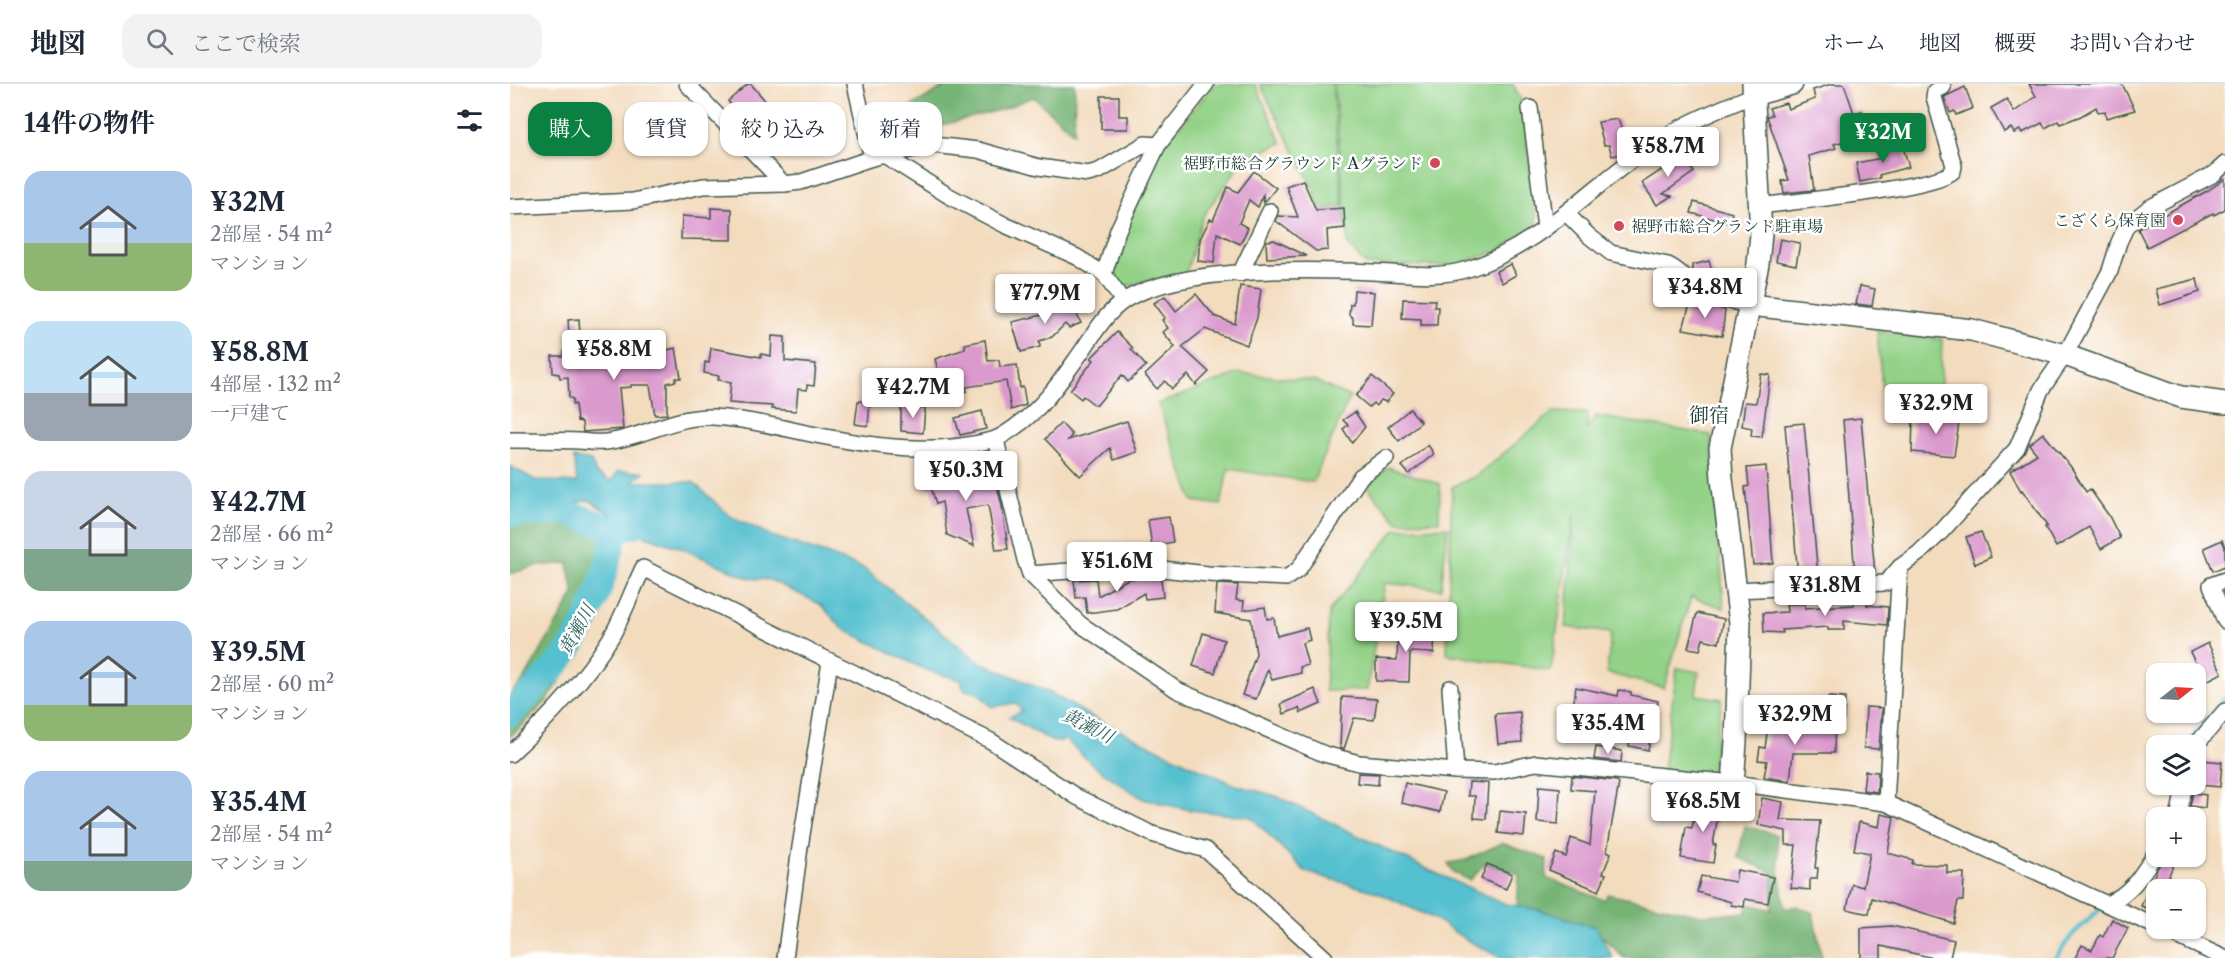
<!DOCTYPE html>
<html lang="ja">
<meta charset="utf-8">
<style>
body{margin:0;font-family:"Libre Caslon Text","Noto Serif JP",serif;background:#f2f2f3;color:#1f2937;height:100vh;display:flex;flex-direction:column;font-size:22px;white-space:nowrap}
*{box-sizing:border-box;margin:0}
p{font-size:20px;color:#747a83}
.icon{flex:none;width:33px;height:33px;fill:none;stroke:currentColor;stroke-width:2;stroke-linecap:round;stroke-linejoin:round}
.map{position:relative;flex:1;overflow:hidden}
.drawer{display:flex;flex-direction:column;background:#fff;width:510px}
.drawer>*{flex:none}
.guide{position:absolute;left:18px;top:18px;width:570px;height:54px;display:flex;gap:12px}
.needle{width:39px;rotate:72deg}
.fabs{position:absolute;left:1636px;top:579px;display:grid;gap:12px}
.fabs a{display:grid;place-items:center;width:60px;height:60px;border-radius:12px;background:#fff;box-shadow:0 2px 4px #0004;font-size:30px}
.price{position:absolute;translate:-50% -51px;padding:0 14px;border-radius:6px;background:#fff;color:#222;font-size:20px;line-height:39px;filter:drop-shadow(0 2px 3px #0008)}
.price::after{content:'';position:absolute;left:50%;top:36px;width:18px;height:14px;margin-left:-9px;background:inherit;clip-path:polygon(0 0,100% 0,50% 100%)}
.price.active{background:#0b8043;color:#fff}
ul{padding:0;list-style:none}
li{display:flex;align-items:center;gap:18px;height:150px;padding:0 24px}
li span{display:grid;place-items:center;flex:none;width:168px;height:120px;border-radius:18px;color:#555}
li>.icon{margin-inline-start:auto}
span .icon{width:72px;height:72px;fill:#fffc;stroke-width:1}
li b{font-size:26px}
h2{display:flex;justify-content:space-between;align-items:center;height:72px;padding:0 24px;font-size:26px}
.chip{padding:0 21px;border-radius:18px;background:#fff;box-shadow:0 2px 4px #0004;font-size:21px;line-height:54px}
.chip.active{background:#0b8043;color:#fff}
header{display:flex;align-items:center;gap:36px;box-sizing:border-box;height:84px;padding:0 30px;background:#fff;border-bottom:2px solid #e0e1e3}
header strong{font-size:28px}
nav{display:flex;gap:33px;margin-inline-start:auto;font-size:21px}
.search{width:420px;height:54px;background:#f2f2f3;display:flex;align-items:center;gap:15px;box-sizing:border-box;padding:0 21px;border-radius:18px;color:#747a83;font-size:22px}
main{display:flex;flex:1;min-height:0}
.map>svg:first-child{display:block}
</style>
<header>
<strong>地図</strong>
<div class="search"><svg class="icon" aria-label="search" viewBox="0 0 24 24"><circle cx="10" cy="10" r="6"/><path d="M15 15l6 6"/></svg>ここで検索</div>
<nav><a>ホーム</a><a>地図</a><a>概要</a><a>お問い合わせ</a></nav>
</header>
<main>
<section class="drawer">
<h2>14件の物件<svg class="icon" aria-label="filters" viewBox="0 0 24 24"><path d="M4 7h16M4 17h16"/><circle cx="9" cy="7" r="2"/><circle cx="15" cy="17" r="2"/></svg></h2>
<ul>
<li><span style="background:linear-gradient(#a9c7e8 60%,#8fb573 0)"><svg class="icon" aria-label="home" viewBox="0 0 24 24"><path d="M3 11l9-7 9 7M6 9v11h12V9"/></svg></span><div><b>¥32M</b><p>2部屋 · 54 m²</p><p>マンション</p></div></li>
<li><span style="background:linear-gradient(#bfe0f5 60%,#9aa5b1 0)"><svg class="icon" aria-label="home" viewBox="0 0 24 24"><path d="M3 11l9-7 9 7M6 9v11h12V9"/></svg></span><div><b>¥58.8M</b><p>4部屋 · 132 m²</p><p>一戸建て</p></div></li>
<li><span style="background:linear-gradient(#c9d6e8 65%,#7fa58c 0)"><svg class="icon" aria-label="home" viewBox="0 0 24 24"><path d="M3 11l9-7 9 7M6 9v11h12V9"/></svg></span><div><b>¥42.7M</b><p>2部屋 · 66 m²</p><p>マンション</p></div></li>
<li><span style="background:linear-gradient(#a9c7e8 70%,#8fb573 0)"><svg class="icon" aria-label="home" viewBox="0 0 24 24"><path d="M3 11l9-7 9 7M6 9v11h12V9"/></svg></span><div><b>¥39.5M</b><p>2部屋 · 60 m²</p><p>マンション</p></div></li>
<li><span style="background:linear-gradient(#a9c7e8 75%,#7fa58c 0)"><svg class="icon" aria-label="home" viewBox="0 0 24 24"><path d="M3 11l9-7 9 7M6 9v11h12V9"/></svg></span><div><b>¥35.4M</b><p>2部屋 · 54 m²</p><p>マンション</p></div></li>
</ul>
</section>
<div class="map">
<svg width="1715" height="874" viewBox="0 0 1715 874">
<rect width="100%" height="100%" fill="#fff"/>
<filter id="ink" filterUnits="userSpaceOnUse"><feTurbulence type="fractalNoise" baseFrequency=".0167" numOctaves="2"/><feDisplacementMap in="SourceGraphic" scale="12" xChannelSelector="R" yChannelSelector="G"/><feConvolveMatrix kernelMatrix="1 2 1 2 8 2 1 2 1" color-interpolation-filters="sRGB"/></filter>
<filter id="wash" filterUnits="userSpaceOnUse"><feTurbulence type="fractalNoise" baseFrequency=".008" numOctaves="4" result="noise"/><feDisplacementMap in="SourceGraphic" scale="24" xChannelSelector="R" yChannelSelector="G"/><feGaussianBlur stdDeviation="1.35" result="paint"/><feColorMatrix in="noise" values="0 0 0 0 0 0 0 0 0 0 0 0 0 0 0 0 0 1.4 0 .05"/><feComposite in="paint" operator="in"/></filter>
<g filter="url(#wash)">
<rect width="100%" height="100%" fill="#f3dbbd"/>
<g fill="#93d287" stroke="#59885e" stroke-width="1.5">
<path d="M705,0H745L772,59L734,75L693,132L676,189L612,203L603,194L611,150L649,66Z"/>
<path d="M750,0H822L833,122L810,125L803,104Z"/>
<path d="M824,0H1003L1012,18L1027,140L986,168L942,182L856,181L838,162Z"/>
<path d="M1367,247L1432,255L1430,321L1373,315Z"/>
<path d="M729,289L804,297L840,313L803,398L718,385L711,421L683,417L648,320Z"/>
<path d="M1043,328L1078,329L1076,346L1086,332L1201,351L1214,524L1181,513L1154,604L1097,589L1101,549L1056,543L1064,430L1041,587L937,570L942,403L968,391Z"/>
<path d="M878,383L930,400L929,437L888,438L857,403Z"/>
<path d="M938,443L931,505L875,499L857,606L815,607L819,527L886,445Z"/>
<path d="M1167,584L1189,588L1186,611L1212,615L1201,693L1153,686Z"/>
</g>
<g fill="#76b474" stroke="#4a7854" stroke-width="1.5">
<path d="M439,0H565L564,49L523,13L493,25L418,45L400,23Z"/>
<path d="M29,436L64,443L94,453L103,470L99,498L64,574L37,617L0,653V610L14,596L64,510L58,479L26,482L0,490V441Z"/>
<path d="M1235,742L1267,751L1269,788L1275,825L1287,822L1303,829L1312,874H1114L1094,854L1007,829L1009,790L975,779L960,796L944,789L938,779L956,776L992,759L1037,775L1036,794L1094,816L1098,810L1191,831L1235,829L1239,820L1262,826L1263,789L1228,773Z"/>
</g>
<path fill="#54c0cf" stroke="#3a7e82" stroke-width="1.5" d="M64,374L81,377L86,389L101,398L108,387L134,388L123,398H183L220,432L262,452L316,470L353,484L468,577L543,610L580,632L690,685L726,701L766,712L921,787L996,820L1029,826L1086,843L1103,874H991L955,855L925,835L867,808L796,788L741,733L680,726L633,715L584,682L556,656L543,658L499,633L512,627L505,619L482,623L468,609L454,606L451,596L416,586L333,545L310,520L260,496L238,494L171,464L133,451L79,416L0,431V382L25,396L67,399Z"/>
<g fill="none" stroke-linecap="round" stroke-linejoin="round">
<g stroke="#54c0cf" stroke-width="4.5">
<path d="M1678,662L1684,651L1715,614"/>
<path d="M1545,874L1563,850L1593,822"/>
</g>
<g stroke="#54c0cf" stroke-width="26">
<path d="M0,430L56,428L106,446L138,437L154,442"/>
<path d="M0,630C17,612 35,595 51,576C79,544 97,487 106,446"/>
</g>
</g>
<g id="blocks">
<g fill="#db9acd">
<path d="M238,0H241L258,20L241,33L234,24L226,27L218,17Z"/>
<path d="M1321,0H1334L1344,29L1352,27L1358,51L1324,60L1326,64L1299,72L1304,106L1274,109L1272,97L1279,96L1258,35L1257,32L1262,31L1259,24L1276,19L1278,25L1305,15L1303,6Z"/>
<path d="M1519,0H1612L1625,26L1596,34L1595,27L1588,28L1586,23L1571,32L1550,40L1548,37L1535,44L1532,39L1512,49L1510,46L1504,49L1501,44L1494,48L1481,24L1497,15L1504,28L1526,12Z"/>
<path d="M1455,3L1463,24L1446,31L1444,27L1440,29L1434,13Z"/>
<path d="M591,12H609V32H618V45H591Z"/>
<path d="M1108,35L1116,59L1111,60L1113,70L1102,72L1099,61H1094L1088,38Z"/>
<path d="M1392,60L1399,83L1369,91L1370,94L1350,98L1346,79L1372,74L1370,66Z"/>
<path d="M1170,67L1184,88L1153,110L1162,112L1147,121L1132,99L1159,81L1156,77Z"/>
<path d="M744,87L766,104L754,119L753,111L748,123L739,116L729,139L738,144L730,160L707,149L704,179L688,177L690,155L700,135L703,136L718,103L728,108Z"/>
<path d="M1715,95V125L1704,131L1703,129L1637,163L1628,145L1697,107Z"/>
<path d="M793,96L806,126L834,124L835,144L817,146L818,166L806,167L766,137L768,132L788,133L776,102Z"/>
<path d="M1184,118L1222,129L1219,139L1181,129Z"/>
<path d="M201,124L222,125V156L171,155L172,132L201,134Z"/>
<path d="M1270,155L1290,159L1286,181L1266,177Z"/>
<path d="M764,156L797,172L757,174L756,159L757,157Z"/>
<path d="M1199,177L1205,196L1197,198L1183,188L1182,181Z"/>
<path d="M1001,180L1006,191L992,199L986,187Z"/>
<path d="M1687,195L1690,208L1650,221L1646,205Z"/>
<path d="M730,202L751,205L747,234L737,261L695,245L672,263L699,288L686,301L678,291L662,305L655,297L647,305L635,291L665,263L653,248L658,244L652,236L655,234L644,219L655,212L666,227L686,210L704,232L725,240Z"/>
<path d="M1350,202L1365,205L1362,222L1346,220Z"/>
<path d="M844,206L864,208L861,241L843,240V234L839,231L840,220H843Z"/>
<path d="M559,214L571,239L559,244L555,240L542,253L529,257L530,263L511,268L502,238L545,228L542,222Z"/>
<path d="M893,215L925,216L924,223H928L927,241H911V235L892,234Z"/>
<path d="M1181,216L1215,226L1212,252L1173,245Z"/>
<path d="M69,235L71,267L74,266L75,278L108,277L107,273L138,271L135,255L149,253L152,267L166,264L171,294H166V297L157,299V330L145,331L140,301H121V303L109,304L113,345L73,348L72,338L67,337L65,320L62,321L63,315L59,314L58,293L50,294L49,290L43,289L42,272H54V267H60L58,236Z"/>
<path d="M607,248L623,264L621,265L636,282L618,298L612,291L586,322L573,312L571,315L560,306L584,276L581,274Z"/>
<path d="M262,252L275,253V277L306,280L304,302L297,301V306L288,305L286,327L262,325V322L219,319L221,298L208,296L209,292L194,289L195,278L199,279L201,264L251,273V270L261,272Z"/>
<path d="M475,256L478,277L489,276L490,283L507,281L510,304L513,303L516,321L501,326L496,297L456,303L457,307L425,318L417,294L429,290L425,275L455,265V260Z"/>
<path d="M1251,290L1260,291L1252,353L1241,352L1242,344L1232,342L1235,318L1246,319Z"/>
<path d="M862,292L883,310L876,318L871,316L866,322L863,319L859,323L846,312Z"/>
<path d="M348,317L360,318L358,342L345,340Z"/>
<path d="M391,322L415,324L413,349L391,347Z"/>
<path d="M900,325L911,338L889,357L878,343Z"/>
<path d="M472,327L476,345L450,351L445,334Z"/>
<path d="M845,328L855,343L842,359L833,345L838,341L833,336Z"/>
<path d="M1423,330L1450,332L1444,372L1402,368L1403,334H1423Z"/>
<path d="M1351,334L1365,489L1345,491L1333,336Z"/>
<path d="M617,337L627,368L604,376L600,364L570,392L535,355L551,339L562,351L558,356Z"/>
<path d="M1294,339L1308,492L1288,493L1275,341Z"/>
<path d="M1533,349L1561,383L1576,408L1580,405L1599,432L1610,454L1591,465L1579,443L1546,463L1535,443L1537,442L1512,406L1511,407L1500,387L1527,370L1519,360Z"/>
<path d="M918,361L924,370L899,390L892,382Z"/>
<path d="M434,376L441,400L467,395L466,391L480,388V394L485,393L492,422L498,465L486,466L478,421L456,425L464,462L437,451L432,418L426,420L421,403L417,404L411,382Z"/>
<path d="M1256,382L1263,479L1243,481L1235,403L1239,402L1237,384Z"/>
<path d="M659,433L663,458L642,462L638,436Z"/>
<path d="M1471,448L1481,473L1465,480L1456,453Z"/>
<path d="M1712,456L1715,463V482L1703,487L1694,464Z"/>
<path d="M634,493L651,495L653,513L635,515L634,509L607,525L577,529L575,513L566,514L564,496L586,495L588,512L618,495Z"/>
<path d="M707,500L728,501L726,516L734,517L733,526L755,523L757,535L764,534L767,552L797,544L800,556L792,559L798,581L790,583L791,589L762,596L758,585L746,615L732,611L746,570L741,535L705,529Z"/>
<path d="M1345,513L1357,514V521L1378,523L1377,541L1334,537V546H1318V543L1272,546L1273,549L1254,548L1253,529L1277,528L1276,520H1295V524L1344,521Z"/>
<path d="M1187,529L1214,535L1209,559L1193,555L1190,566L1178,564Z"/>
<path d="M888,541L925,542L924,569L900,568L899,598L866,597V575L887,576Z"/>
<path d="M693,549L714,556L705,589L683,582Z"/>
<path d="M1698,559L1712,589L1695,598L1680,568Z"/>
<path d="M1066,603L1108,612L1109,606L1121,608V611L1148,617L1138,666L1119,662L1123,642L1086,636L1085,640L1061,636Z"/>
<path d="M805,605L811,620L791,629L789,624L774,630L771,620Z"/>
<path d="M832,613L867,615L864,636L844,634L834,665L830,664Z"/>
<path d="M1318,613L1335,614L1334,636H1317Z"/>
<path d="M1356,623L1372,624L1369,665L1354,664Z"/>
<path d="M1010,628L1012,658L988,660L985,630Z"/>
<path d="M1295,637L1325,638L1324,669H1283L1280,697L1254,693L1257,677L1248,676L1250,663L1255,664L1258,642L1295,647Z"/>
<path d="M1086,663L1112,667L1111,678L1084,675Z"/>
<path d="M1692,676L1712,678L1710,703L1689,701Z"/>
<path d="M1355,687L1368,688L1367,708L1353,706Z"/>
<path d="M848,689L869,690L868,701L847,699Z"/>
<path d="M1062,692L1107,697L1109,699L1097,767L1101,769L1093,789L1096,790L1089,807L1039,786L1046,769L1056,773L1061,754L1080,761L1085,707L1061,705Z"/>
<path d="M959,698L978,699L976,735L964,734L965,712H958Z"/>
<path d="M895,699L934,708L930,728L891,719Z"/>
<path d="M1029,702L1050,704L1048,740L1027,738Z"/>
<path d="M1202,707L1212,708L1203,761H1206L1203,779L1171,774L1176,743L1182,744L1186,724L1198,726Z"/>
<path d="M1683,709L1696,711L1695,724L1680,722Z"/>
<path d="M1252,714L1273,718L1270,736L1310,737L1305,784H1308L1307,795H1300V806L1281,804L1286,761H1276V747L1248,741Z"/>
<path d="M990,727L1016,730L1014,752L988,749Z"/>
<path d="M1371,730L1384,733L1378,769L1403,776L1402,780L1437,781V789H1454L1453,817H1448L1443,839L1362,814L1359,830L1337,825L1342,800L1353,803L1360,769L1344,766L1349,738L1369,743Z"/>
<path d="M1655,772H1667L1653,806H1647V820L1644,827L1631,822L1647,785Z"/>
<path d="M977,780L1002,790L996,805L971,795Z"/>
<path d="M1227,786L1263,793L1258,819L1235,815L1234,823L1221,821V818L1187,808L1191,792L1225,798Z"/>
<path d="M1602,835L1618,844L1602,874H1565L1572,861L1582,866L1590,851L1593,853Z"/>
<path d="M1382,842L1444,856L1440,874H1424L1371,862V874H1351V844Z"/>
</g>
</g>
</g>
<g filter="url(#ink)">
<use href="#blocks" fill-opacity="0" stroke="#3f5549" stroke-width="1.5"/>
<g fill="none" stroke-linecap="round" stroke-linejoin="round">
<g stroke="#3f5549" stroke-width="18">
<g id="street">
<path d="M177,0L274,100"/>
<path d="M345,0L362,74"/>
<path d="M1020,24L1035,144"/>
<path d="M374,71L439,112L495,141L567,173L594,190L612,216"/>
<path d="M1249,122C1281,118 1428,104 1443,87L1444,82L1424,13L1425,7L1433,3"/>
<path d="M0,123L123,117L193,102L274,100L291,98L362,74L423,61L468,66L529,83L578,90L589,87L635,60L648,61"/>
<path d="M1056,129L1079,152L1101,169L1158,181C1169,186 1176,195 1185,202C1201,214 1221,217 1240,221"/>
<path d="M594,190L608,146L648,61L696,0"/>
<path d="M730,190L760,127"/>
<path d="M0,356C23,356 46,356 69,357C78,358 87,359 96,358C132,354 166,331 203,333C240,335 275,345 311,352C367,363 426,371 482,356C491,354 498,348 505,343C530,326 548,301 565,277C583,253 596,224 624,211C684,183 795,185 862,188C894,189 926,195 958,185C1034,161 1085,97 1151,55C1180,37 1212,24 1244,11"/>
<path d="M486,356L515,476L520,490L570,540L667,606L814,670L849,679L946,687L984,688L1026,679L1223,699L1376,719L1647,843"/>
<path d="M520,490L624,482L698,490L776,494L788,486L851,392L876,374"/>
<path d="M1715,496L1701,501L1715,537"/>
<path d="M1226,506L1376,499L1390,483L1409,469L1432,447L1507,364L1531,306L1555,271L1600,187L1609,158L1617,141L1639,124L1704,90L1715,80"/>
<path d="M940,604L946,687"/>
<path d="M1685,662L1715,627"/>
<path d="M0,670C37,636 73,598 100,555C113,533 122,507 133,484L481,657L567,713L642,750L696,766L815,874"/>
<path d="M1376,719L1390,483"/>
<path d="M1668,734L1675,700"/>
<path d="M1597,820C1623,808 1632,790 1647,767"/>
<path d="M1650,844L1714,874"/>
<path d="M275,874L290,763L320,578"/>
</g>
</g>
<g stroke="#3f5549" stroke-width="24">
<g id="secondary">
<path d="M1244,11L1282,0"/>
<path d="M1240,221L1462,246L1555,271L1671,313L1715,319"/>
<path d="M1223,699L1226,658L1230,539L1212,395L1210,364L1248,180L1251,150L1243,0"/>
</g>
</g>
<use href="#street" stroke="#fff" stroke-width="15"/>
<use href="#secondary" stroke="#fff" stroke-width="21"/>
</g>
</g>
<g fill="#d1495b" stroke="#fff" stroke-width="2">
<circle cx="925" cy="79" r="6"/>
<circle cx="1668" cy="136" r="6"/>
<circle cx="1109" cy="142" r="6"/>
</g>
<g text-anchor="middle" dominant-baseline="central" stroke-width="5" stroke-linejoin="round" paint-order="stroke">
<g font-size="16" fill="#1f3d34" stroke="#fff" text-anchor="end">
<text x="913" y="79">裾野市総合グラウンド Aグランド</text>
<text x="1656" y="136">こざくら保育園</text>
<text x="1121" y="142" text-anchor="start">裾野市総合グランド駐車場</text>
</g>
<g font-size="18" font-style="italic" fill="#2f6462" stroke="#fff">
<text transform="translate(67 546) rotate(-61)">黄瀬川</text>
<text transform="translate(578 642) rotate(27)">黄瀬川</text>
</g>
<g font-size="20" fill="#1f3d34" stroke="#fff">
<text x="1199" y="331">御宿</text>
</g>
</g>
</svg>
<div class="fabs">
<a><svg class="needle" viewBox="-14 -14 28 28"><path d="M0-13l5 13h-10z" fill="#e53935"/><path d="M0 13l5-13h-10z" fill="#747a83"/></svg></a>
<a><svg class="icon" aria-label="layers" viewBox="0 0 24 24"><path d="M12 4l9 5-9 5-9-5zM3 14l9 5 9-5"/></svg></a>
<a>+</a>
<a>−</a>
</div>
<b class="price active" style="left:1373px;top:80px">¥32M</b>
<b class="price" style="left:1158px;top:94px">¥58.7M</b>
<b class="price" style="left:1195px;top:235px">¥34.8M</b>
<b class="price" style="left:535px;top:241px">¥77.9M</b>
<b class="price" style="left:104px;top:297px">¥58.8M</b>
<b class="price" style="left:403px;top:335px">¥42.7M</b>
<b class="price" style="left:1426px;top:351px">¥32.9M</b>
<b class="price" style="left:456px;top:418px">¥50.3M</b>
<b class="price" style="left:607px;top:509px">¥51.6M</b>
<b class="price" style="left:1315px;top:533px">¥31.8M</b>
<b class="price" style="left:896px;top:569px">¥39.5M</b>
<b class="price" style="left:1285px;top:662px">¥32.9M</b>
<b class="price" style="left:1098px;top:671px">¥35.4M</b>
<b class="price" style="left:1193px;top:749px">¥68.5M</b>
<div class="guide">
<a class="chip active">購入</a>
<a class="chip">賃貸</a>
<a class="chip">絞り込み</a>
<a class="chip">新着</a>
</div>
</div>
</main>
